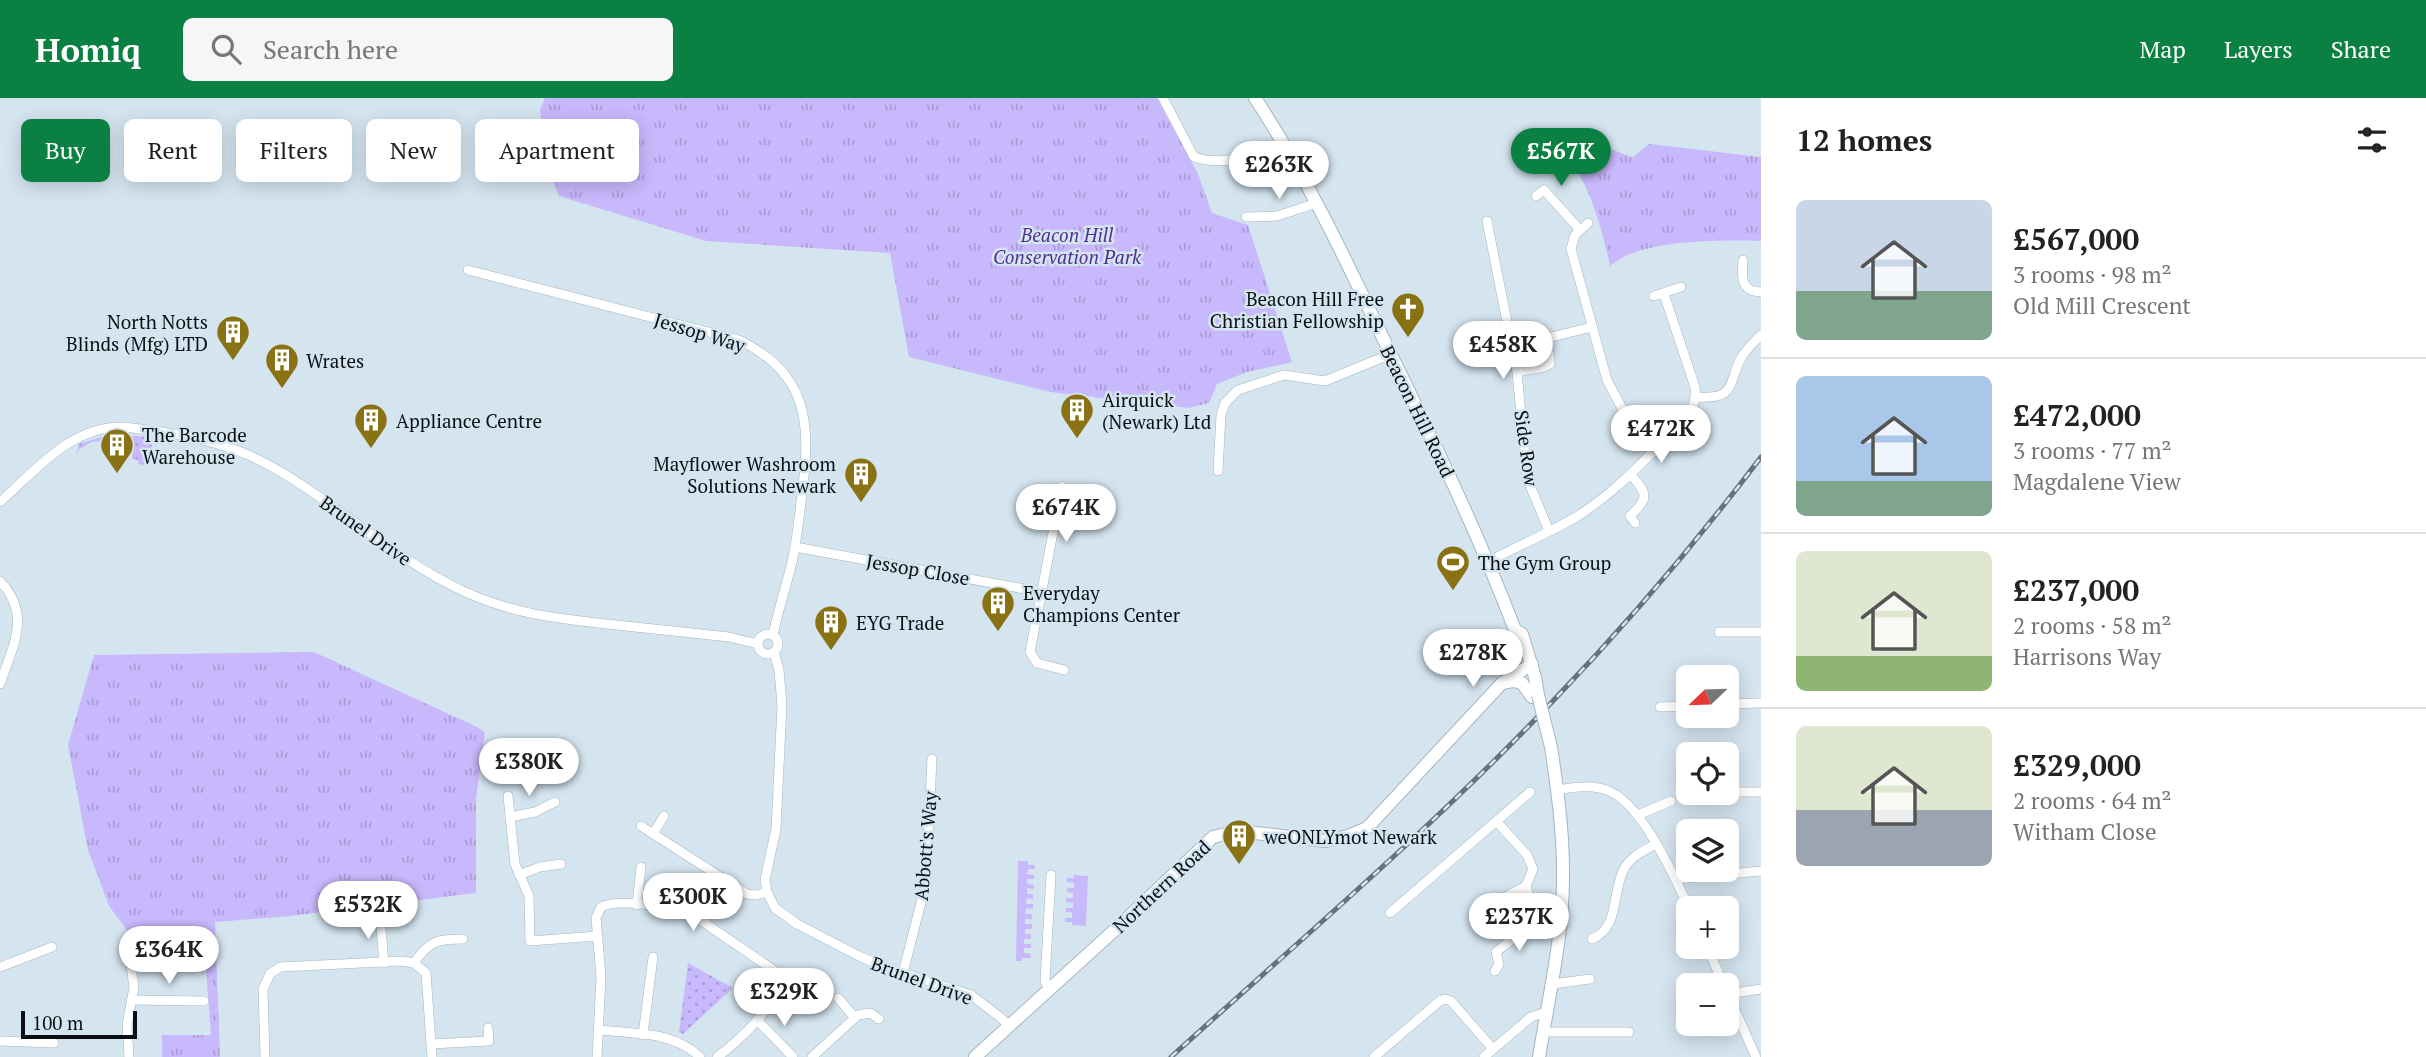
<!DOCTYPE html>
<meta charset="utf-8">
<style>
body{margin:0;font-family:"PT Serif",serif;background:#f6f6f6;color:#222;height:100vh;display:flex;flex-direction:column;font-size:26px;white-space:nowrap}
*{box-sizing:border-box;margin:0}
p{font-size:23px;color:#767676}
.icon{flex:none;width:38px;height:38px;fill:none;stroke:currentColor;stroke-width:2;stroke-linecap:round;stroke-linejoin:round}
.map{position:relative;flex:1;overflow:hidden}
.drawer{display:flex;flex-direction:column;background:#fff;width:665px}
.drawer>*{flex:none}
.top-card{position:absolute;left:21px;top:21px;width:665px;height:63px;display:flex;gap:14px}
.needle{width:46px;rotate:247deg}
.tools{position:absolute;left:1676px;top:567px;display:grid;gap:14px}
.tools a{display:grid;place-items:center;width:63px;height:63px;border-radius:10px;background:#fff;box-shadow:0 4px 18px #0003;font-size:35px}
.scale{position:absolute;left:21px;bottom:18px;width:116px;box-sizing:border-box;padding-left:7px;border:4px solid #0a0f13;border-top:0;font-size:19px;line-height:24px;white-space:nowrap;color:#0a0f13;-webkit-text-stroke:5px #d5e5f0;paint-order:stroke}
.price{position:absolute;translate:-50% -60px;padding:0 16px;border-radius:24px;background:#fff;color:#222;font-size:23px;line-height:46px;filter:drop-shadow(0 2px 4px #0008)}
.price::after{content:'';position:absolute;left:50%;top:42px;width:21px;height:16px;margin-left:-10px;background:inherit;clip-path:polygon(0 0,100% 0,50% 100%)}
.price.on{background:#0b8043;color:#fff}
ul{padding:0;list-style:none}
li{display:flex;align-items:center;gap:21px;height:175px;padding:0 35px}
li+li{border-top:2px solid #e0e0e0}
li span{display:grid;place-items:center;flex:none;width:196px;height:140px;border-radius:10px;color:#555}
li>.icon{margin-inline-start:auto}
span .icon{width:84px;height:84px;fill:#fffc;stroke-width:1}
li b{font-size:30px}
h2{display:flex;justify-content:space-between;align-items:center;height:84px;padding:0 35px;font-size:30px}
.pill{padding:0 24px;border-radius:10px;background:#fff;box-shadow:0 4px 18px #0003;font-size:24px;line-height:63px}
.pill.on{background:#0b8043;color:#fff}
header{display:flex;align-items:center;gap:42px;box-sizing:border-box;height:98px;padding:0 35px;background:#0b8043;color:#fff}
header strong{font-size:33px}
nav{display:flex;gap:38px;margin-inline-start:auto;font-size:24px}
.search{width:490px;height:63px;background:#f6f6f6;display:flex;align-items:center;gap:18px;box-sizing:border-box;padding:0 24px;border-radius:10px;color:#767676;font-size:26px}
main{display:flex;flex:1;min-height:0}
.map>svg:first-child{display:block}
</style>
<header>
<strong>Homiq</strong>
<div class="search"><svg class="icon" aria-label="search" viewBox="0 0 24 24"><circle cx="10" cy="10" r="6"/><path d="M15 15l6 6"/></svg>Search here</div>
<nav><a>Map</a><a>Layers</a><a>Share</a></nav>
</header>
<main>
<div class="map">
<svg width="1761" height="959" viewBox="0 0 1761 959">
<defs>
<pattern id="grass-dots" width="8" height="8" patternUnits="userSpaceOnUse" patternTransform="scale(1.75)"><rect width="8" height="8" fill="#c8b8fc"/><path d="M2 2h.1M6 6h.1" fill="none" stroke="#aa9dd7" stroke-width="1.8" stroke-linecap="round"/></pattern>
<pattern id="park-tufts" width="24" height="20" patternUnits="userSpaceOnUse" patternTransform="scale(1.75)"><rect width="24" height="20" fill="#c8b8fc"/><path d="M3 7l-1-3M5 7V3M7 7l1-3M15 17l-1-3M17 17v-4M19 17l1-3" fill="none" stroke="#aa9dd7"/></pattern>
</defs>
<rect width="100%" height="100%" fill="#d5e5f0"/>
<g fill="url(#grass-dots)">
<path d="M111,336L149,339L152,348L148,367L138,366V362L132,361L134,344L107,342L101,347V343L92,344L79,351L76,358L79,346Z"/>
<path d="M688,865L733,890L683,936L679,934Z"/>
</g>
<g fill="url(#park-tufts)">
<path d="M545,0H1157L1198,76L1212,115L1248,127L1292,264L1247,274L1217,286L1209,305L1189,310L1050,294L909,259L890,155L706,143L559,98L546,67L540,12Z"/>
<path d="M1649,46L1761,59V143C1721,142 1640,141 1610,168C1601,124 1592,99 1571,60C1589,38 1610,52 1633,59Z"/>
<path d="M314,554L475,628L485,634L476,701V795L290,818L215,824L220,959H162V937H211L203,830L129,835L109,808L88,752L68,647L94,557Z"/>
</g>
<g fill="#c8b8fc">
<path d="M1018,763H1028V767H1035V771H1028L1027,776L1034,777V781H1027V786L1034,787V791L1027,790V796H1033V801L1027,800L1026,806H1033V811L1026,810L1025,816H1032V821H1025V826H1032V831H1025V836H1031V841H1024V846H1031V850H1024V855L1031,856L1030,860H1022V863H1016Z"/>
<path d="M1074,777L1088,778L1086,828L1072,827V824H1065V820H1072V814H1066V810H1073V805L1066,804V800H1073V795L1067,794V790H1074V785L1067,784V780H1074Z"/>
</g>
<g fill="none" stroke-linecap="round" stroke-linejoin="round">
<g stroke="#a5b5c0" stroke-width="10">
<g id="street">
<path d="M1163,0L1194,59C1223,69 1256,57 1285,48"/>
<path d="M1536,98L1544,92L1580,132"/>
<path d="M1246,119L1277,118L1317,105"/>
<path d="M1487,123L1517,274L1527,380L1549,433"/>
<path d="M1588,125L1575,137L1571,151L1607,282L1622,310L1657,350"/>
<path d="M1743,162C1742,179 1740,193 1761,194"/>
<path d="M468,172L739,242C809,276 811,326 802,396C799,419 797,442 792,464C786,489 778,513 773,537"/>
<path d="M1654,198L1681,189"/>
<path d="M1517,274L1544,269L1550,266C1551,258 1547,252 1547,243L1551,239L1592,229"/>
<path d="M1696,299C1732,301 1728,292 1739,264C1743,254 1753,245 1761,237"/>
<path d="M1218,373L1221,317L1225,305L1238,292L1284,277L1325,283L1391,256"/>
<path d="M1631,377C1648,396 1649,400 1630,418L1635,425"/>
<path d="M1062,388L1030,554L1037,565L1064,572"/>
<path d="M0,404C36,372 72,327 124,329C167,334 214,341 253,359C328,395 387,458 463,493C514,516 553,520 607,526C648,530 688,535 729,539L758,546"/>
<path d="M795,449L1041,494"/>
<path d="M1489,463C1516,449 1544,437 1571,422C1604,403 1631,376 1657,350C1676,331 1698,317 1695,289L1664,196"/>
<path d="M0,483C32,517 13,547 0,586"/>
<path d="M1719,534H1761"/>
<circle cx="768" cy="546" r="10"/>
<path d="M774,554L779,572L782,607L776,731L765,782L767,794L775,810L797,826L859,858L882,868L971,897L1000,919L1009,928"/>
<path d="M1727,606L1761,605"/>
<path d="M1660,609L1689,608"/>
<path d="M1557,692C1575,689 1595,686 1611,694C1643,709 1674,778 1689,810"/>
<path d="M1727,694H1761"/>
<path d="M1711,695H1720"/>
<path d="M508,698L515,766L529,798L530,843L598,838"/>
<path d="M1638,717L1671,703"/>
<path d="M510,719L535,714L555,704"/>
<path d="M1497,724L1527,757L1533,771L1526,788"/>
<path d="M641,728L747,796L756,797L767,794"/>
<path d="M653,736L664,718"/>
<path d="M519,777L540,769L561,766"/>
<path d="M1676,781L1761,773"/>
<path d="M1503,800L1526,788L1534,814L1533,825L1560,831"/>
<path d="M637,807L641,769"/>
<path d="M1390,815L1530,694"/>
<path d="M380,818L384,865"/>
<path d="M1592,841C1621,829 1611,792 1625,769C1632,758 1645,752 1656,746"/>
<path d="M1707,849L1724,887"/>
<path d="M129,854L134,889L127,927L129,959"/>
<path d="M414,865C429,843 437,841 463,841"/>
<path d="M0,869L52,849"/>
<path d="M1495,873L1499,866L1496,854L1533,825"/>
<path d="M903,875L926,785L932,661"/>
<path d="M1553,886L1590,881"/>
<path d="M1049,892L1045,882L1051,777"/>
<path d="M1727,894L1756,959"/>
<path d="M1728,896L1761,891"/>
<path d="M838,900L855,920"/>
<path d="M132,902L204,903"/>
<path d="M757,922L793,959"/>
<path d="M599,932C634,936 673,933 700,959"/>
<path d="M1543,934H1629"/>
<path d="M643,937L653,859"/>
<path d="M0,943L54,945"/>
<path d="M431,946L489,943L488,930"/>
<path d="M265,959L263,891L270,876L280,869L402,863L414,865L426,875L432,959"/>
<path d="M597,959L601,879L596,820L601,809C618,800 671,809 690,815L775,873C791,897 736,946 717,959"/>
<path d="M812,959L858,917L870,915L879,921"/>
<path d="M1374,959L1441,902L1445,901L1451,903L1493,951"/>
<path d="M1484,959L1531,919L1547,914"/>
</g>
</g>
<g stroke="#a5b5c0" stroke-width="14">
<g id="secondary">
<path d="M1255,0C1305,76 1344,158 1383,240C1430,336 1477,432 1515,532L1522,536L1535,579L1538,597"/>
<path d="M1502,585L1513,583L1522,585L1532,599"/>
<path d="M975,959L1118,829L1213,739L1238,733L1326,743L1348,738L1367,730L1502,585L1532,566"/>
<path d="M1539,959C1549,897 1564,835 1563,772C1563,731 1557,689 1551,649"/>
</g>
</g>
<use href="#street" stroke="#fff" stroke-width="9"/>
<use href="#secondary" stroke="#fff" stroke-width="12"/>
<g stroke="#677178" stroke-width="5">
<path id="rail" d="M1171,959C1299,843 1432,730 1551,605C1626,527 1696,445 1761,359"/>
</g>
<use href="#rail" stroke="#d5e5f0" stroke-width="2.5" stroke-dasharray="8" stroke-linecap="butt"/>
<g stroke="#a5b5c0" stroke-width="14" stroke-linecap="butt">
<path id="secondary-bridge" d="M1538,597L1551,649"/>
</g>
<use href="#secondary-bridge" stroke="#fff" stroke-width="12"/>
</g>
<defs>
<g id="church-pin" transform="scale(1.75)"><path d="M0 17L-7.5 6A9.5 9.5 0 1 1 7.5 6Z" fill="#887214" stroke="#d5e5f0"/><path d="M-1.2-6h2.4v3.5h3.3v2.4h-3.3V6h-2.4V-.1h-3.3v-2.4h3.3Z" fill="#fff"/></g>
<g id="building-pin" transform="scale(1.75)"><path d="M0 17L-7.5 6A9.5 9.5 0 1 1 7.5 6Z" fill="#887214" stroke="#d5e5f0"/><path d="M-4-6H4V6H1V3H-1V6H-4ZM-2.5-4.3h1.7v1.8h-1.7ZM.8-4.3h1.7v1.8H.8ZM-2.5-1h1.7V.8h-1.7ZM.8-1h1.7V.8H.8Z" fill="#fff"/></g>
<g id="stadium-pin" transform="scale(1.75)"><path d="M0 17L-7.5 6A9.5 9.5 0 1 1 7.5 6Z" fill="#887214" stroke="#d5e5f0"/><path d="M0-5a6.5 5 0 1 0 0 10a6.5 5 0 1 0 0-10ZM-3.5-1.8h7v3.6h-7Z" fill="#fff"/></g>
</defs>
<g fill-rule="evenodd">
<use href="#church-pin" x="1408" y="211"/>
<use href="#building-pin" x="233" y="234"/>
<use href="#building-pin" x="282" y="262"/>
<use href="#building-pin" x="1077" y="312"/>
<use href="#building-pin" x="371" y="322"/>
<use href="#building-pin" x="117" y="347"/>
<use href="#building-pin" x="861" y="376"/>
<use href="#stadium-pin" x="1453" y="464"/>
<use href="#building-pin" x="998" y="505"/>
<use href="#building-pin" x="831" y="524"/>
<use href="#building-pin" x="1239" y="738"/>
</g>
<g text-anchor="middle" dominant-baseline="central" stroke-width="5" stroke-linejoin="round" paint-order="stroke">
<g font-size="19" font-style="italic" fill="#522f90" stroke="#d5e5f0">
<text x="1067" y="136">Beacon Hill<tspan x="1067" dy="22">Conservation Park</tspan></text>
</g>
<g font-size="19" fill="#0a0f13" stroke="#d5e5f0" text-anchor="start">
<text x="1384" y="200" text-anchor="end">Beacon Hill Free<tspan x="1384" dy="22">Christian Fellowship</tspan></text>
<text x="208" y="223" text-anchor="end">North Notts<tspan x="208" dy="22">Blinds (Mfg) LTD</tspan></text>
<text x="306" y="262">Wrates</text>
<text x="1102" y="301">Airquick<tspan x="1102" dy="22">(Newark) Ltd</tspan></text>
<text x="396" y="322">Appliance Centre</text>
<text x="142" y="336">The Barcode<tspan x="142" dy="22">Warehouse</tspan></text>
<text x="836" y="365" text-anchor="end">Mayflower Washroom<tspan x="836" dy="22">Solutions Newark</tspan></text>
<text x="1478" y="464">The Gym Group</text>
<text x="1023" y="494">Everyday<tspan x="1023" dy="22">Champions Center</tspan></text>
<text x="856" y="524">EYG Trade</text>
<text x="1264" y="738">weONLYmot Newark</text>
</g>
<g font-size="19" fill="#0a0f13" stroke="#d5e5f0">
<text transform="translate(700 234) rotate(17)">Jessop Way</text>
<text transform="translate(1418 313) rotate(64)">Beacon Hill Road</text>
<text transform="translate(1527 350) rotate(82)">Side Row</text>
<text transform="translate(366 432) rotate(35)">Brunel Drive</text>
<text transform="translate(918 471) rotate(10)">Jessop Close</text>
<text transform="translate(925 748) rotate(-85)">Abbott's Way</text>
<text transform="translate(1161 788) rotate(-43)">Northern Road</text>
<text transform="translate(922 882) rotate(20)">Brunel Drive</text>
</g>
</g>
</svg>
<div class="tools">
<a><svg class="needle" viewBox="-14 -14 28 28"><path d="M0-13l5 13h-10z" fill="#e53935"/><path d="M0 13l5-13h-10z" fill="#767676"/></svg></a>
<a><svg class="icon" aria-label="locate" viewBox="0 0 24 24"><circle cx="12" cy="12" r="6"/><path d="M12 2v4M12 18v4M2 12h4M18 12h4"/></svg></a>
<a><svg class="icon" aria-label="layers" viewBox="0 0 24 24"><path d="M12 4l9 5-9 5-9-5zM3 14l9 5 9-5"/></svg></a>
<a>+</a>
<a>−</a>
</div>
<div class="scale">100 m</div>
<b class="price on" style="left:1561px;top:90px">£567K</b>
<b class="price" style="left:1279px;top:103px">£263K</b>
<b class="price" style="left:1503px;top:283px">£458K</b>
<b class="price" style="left:1661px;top:367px">£472K</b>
<b class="price" style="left:1066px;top:446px">£674K</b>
<b class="price" style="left:1473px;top:591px">£278K</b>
<b class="price" style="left:529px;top:700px">£380K</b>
<b class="price" style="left:693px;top:835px">£300K</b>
<b class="price" style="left:368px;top:843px">£532K</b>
<b class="price" style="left:1519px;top:855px">£237K</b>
<b class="price" style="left:169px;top:888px">£364K</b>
<b class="price" style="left:784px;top:930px">£329K</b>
<div class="top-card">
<a class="pill on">Buy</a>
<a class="pill">Rent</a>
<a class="pill">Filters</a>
<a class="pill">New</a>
<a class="pill">Apartment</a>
</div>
</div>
<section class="drawer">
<h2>12 homes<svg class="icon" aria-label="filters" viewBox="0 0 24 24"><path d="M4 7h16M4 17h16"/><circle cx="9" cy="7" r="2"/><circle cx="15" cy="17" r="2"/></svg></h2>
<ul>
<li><span style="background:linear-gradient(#c9d6e8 65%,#7fa58c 0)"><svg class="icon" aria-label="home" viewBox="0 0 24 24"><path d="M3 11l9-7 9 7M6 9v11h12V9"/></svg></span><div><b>£567,000</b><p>3 rooms · 98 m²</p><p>Old Mill Crescent</p></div></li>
<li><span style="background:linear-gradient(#a9c7e8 75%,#7fa58c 0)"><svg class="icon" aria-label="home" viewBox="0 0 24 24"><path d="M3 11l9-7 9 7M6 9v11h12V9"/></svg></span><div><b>£472,000</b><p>3 rooms · 77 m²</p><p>Magdalene View</p></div></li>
<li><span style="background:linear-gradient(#dfe7d0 75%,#8fb573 0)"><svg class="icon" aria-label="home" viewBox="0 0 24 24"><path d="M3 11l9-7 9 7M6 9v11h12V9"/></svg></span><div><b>£237,000</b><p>2 rooms · 58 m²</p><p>Harrisons Way</p></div></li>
<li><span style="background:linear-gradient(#dfe7d0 60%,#9aa5b1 0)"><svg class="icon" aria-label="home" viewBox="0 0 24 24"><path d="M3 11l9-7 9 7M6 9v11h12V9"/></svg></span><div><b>£329,000</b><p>2 rooms · 64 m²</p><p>Witham Close</p></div></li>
</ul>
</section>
</main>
